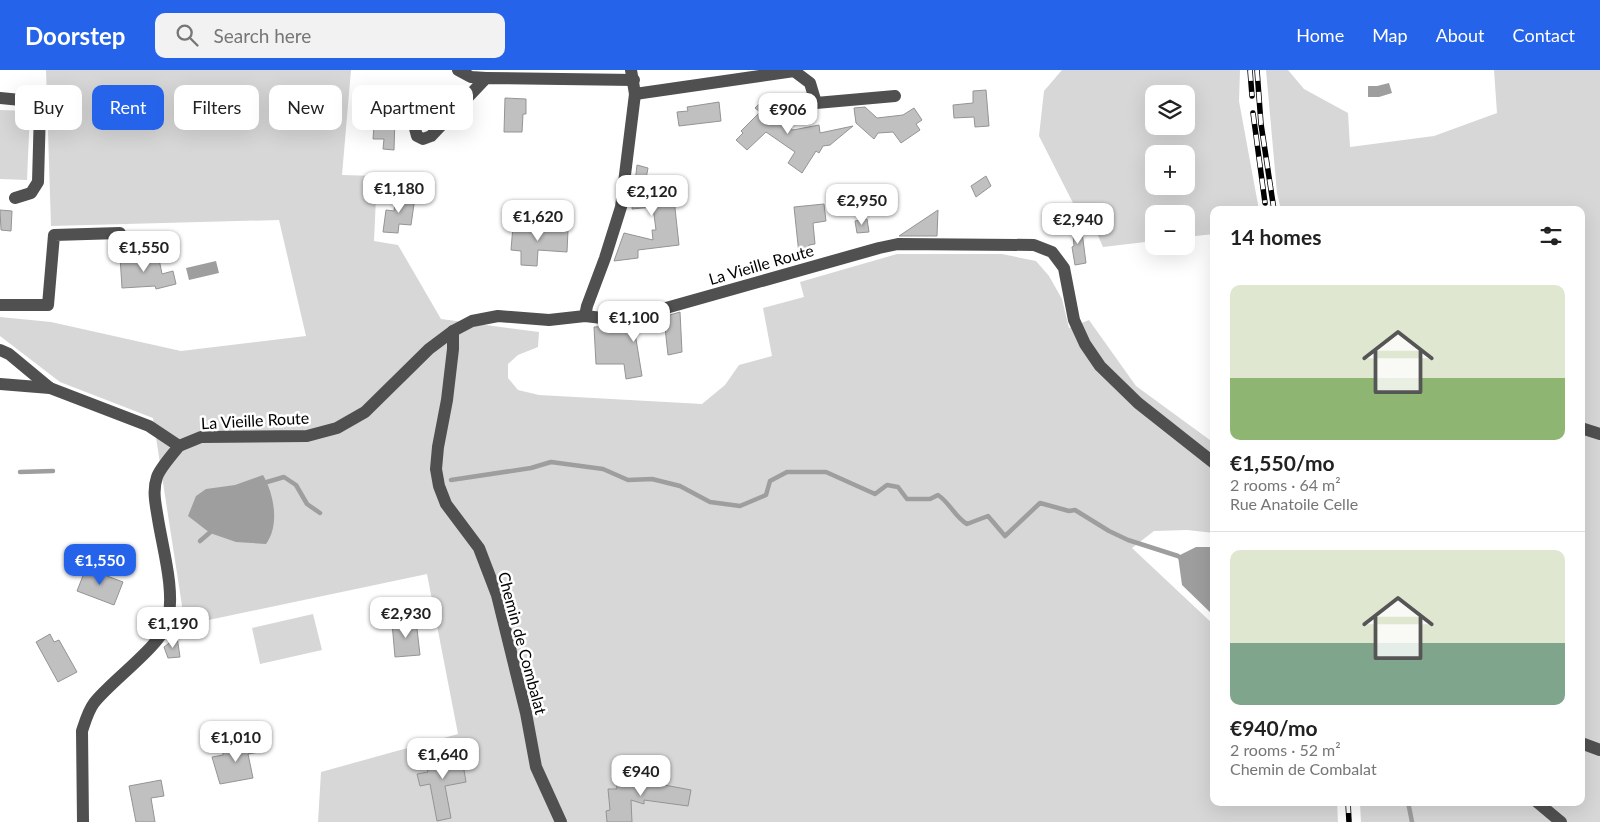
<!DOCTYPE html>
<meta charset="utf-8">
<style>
body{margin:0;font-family:Lato,sans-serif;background:#f2f2f2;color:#222;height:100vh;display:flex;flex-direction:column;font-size:19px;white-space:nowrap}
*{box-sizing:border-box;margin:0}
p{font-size:16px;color:#767676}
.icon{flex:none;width:28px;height:28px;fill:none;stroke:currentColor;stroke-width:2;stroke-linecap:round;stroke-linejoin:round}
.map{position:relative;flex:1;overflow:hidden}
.sheet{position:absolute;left:1210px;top:136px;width:375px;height:600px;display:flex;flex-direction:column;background:#fff;border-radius:10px;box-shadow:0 5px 20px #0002}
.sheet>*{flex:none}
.hud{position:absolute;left:15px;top:15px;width:475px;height:45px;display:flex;gap:10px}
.tools{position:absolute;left:1145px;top:15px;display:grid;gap:10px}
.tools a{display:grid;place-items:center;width:50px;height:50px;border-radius:10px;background:#fff;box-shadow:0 5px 20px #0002;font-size:25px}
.price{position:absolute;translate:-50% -42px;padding:0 11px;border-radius:10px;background:#fff;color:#222;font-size:16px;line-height:32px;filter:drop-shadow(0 1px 2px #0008)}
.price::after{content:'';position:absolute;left:50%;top:30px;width:15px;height:11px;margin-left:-8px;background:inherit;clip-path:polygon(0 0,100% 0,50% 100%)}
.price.active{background:#2563eb;color:#fff}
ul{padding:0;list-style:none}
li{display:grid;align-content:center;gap:10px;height:265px;padding:0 20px}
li+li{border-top:1px solid #e0e0e0}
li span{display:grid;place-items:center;height:155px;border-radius:10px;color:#555}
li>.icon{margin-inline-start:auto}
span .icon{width:90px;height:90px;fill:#fffc;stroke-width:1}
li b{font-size:21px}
h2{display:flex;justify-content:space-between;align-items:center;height:60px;padding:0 20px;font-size:21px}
.tag{padding:0 18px;border-radius:10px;background:#fff;box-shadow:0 5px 20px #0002;font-size:18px;line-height:45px}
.tag.active{background:#2563eb;color:#fff}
header{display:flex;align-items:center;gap:30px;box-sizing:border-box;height:70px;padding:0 25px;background:#2563eb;color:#fff}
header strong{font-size:24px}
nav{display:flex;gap:28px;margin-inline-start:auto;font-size:18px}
.search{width:350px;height:45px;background:#f2f2f2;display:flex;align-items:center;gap:12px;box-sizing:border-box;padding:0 18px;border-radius:10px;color:#767676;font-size:19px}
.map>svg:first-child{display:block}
</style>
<header>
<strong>Doorstep</strong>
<div class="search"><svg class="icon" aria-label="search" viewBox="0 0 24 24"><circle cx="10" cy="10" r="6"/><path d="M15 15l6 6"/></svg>Search here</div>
<nav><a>Home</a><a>Map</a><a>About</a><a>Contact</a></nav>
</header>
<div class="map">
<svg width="1600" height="752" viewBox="0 0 1600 752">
<rect width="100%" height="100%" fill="#fff"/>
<g fill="#d7d7d7" fill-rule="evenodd">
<path d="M46,0H351L342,105L377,106L374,171L398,175L441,249L539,262L538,277L518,285L508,294V308L518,320L539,325L702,334L725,315L739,295L772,286L763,238L804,227L800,212L897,184H1002L1036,191L1049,206L1062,229L1069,258L1089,250L1136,316L1214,373V463L1187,460L1154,461L1132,478L1214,555V732L1337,733L1338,752H318L321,702L458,664L427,504L185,555L153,348L60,312L0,266V247L51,252L181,281L306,266L279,150L51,156Z"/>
<path d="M1062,0H1240L1239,31L1259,140H1214V164L1186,167V144H1154V171L1103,177L1088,143L1075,137L1039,66L1044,21ZM1154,24H1186V56H1154ZM1154,84H1186V116H1154Z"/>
<path d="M1266,0H1288L1304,19L1348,43L1350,77L1434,66L1497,43L1494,0H1600V752H1361L1360,733L1581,732V140H1281L1277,123Z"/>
<path d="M0,40L30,41L27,110L0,109Z"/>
<path d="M313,544L322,580L260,594L252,558Z"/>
</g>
<g fill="#9e9e9e">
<path d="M1389,13L1392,23L1379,27H1368V16H1377Z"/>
<path d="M216,191L219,203L189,210L186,198Z"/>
<path d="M263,405C274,424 280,455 266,474L236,472L210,463L188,446L196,426L206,419L235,415Z"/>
<path d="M1196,477H1214V546L1182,515L1178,486Z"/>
</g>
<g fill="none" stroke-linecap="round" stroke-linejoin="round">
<g stroke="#9e9e9e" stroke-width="4.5">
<path d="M20,402L53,401"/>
<path d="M451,410L531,398L551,392L603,399L628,410L652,409L680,416L710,432L740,436L766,425L770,411L787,402H826L875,424L887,415L898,417L907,429H930L938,425C950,433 955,447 967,454L988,446L1005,466L1040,433L1069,441L1075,440L1109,461L1128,470L1178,486L1182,489"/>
<path d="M262,416L267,412L284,407L296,415L307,434L320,443"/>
<path d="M200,471L214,459"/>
<path d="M1408,732L1412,752"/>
</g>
</g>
<g fill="#c0c0c0" stroke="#949494">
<path d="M986,20L989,56L975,57L974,47L954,48L953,35L973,33V21Z"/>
<path d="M769,24L781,35L771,46L793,60L819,55L820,63L853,56L830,75L823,76L819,83L816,81L802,103L788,93L795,82L766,62L747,80L736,70L743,63L741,61L760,42L755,38Z"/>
<path d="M376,28L390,29L389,46H395L394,80L383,79L384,69H373Z"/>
<path d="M505,28L526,29V44H523L522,62H504Z"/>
<path d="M719,32L721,51L679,56L677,42L688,41L687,37Z"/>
<path d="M865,37L877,48L903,45L914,38L922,50L916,54L920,60L901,73L893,62L878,63L874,69L856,53L854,38Z"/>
<path d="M637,95L648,98L645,114L672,111L679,175L638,180V188L614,191L624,163L653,170L652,160H656L653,137L632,139Z"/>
<path d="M986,106L991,116L976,127L971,116Z"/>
<path d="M396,124L415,127L411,155L399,154L398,163L383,162L386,140L394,141Z"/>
<path d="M824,134L826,151L813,153L815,174L809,175V183L799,184L794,137Z"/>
<path d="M0,140L12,141L11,161L1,160Z"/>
<path d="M938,140L937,166H899Z"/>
<path d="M867,149L869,162L857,163L855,151Z"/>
<path d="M1081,154L1086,193L1075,195L1072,177L1074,176L1072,155Z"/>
<path d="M513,156L568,160L567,182L538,180L537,196L521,195V181L511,180Z"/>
<path d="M148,184L149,191L159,189L162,204L173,201L176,214L156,219L155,216L122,218L120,186Z"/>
<path d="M680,242L682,282L668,285L665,257L635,263L642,306L626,309L624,294H596L594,257L635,255Z"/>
<path d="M86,498L123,512L114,535L77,521Z"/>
<path d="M416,550L420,585L395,587L392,553Z"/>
<path d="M50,564L54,572L59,570L77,602L58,612L36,572Z"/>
<path d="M177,567L180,587L168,588L164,577Z"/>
<path d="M256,667L259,682L248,684L253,708L220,714L212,687L223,685V682L243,678L242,670Z"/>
<path d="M460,677L466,712L445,716L451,748L437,751L430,714L420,716L417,704L428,702L425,691L447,687L446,680Z"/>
<path d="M616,706L691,720L688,736L644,730V734L631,730L632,752H607L606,741L610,740L608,719H617Z"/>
<path d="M161,710L164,726L151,728L155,752H136L129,716Z"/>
</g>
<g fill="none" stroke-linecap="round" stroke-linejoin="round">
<g stroke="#505050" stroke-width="12">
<path d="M458,0L471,7L486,8"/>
<path d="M635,24L794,1L810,13L816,33L895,26"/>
<path d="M406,25L417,66L423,69L431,66L486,8L634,10"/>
<path d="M0,28L31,31L40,40L38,112L31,123L15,128"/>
<path d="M0,235H48L54,165L120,163"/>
<path d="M585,246L587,236L605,188L621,137L635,24L631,0"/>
<path d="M453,261V279L447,330L438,377L436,399L439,416L446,434L479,478L497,525L526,643L536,697L561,752"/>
<path d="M0,280L9,284L50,318L149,356L179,376"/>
<path d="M0,314L50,318"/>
<path d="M1581,358L1600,364"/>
<path d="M179,376L201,367L307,366L337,358L365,342L429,279L453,261L472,251L498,246L549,250L585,246L611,249L634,247L879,178L898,174L1034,175L1052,182L1064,198L1074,250L1085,274L1100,296L1138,333L1214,393"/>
<path d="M1581,673L1600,680"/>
<path d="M1537,732L1561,752"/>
<path d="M83,752L82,661C85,652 88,641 94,633C110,612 163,574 168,551C175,520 163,480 158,449C156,436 152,421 157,407C160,398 173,384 179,376"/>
</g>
<g stroke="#000" stroke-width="5.5">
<g id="rail">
<path d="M1250,0L1252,26"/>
<path d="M1257,0L1261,54L1274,140"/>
<path d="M1253,43L1265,133"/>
<path d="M1348,732L1349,752"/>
</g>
</g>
<use href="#rail" stroke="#fff" stroke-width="4" stroke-dasharray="11" stroke-linecap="butt"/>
</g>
<g text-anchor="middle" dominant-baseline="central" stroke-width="5" stroke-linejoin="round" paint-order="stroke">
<g font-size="16" fill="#000" stroke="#fff">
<text transform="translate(761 194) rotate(-16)">La Vieille Route</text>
<text transform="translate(255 350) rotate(-3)">La Vieille Route</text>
<text transform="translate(523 573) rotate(75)">Chemin de Combalat</text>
</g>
</g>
</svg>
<div class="tools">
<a><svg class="icon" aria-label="layers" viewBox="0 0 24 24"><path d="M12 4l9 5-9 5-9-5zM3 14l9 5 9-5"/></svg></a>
<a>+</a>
<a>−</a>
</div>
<b class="price" style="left:788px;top:65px">€906</b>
<b class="price" style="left:399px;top:144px">€1,180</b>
<b class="price" style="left:652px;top:147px">€2,120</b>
<b class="price" style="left:862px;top:156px">€2,950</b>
<b class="price" style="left:538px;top:172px">€1,620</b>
<b class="price" style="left:1078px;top:175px">€2,940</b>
<b class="price" style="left:144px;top:203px">€1,550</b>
<b class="price" style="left:634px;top:273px">€1,100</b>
<b class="price active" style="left:100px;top:516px">€1,550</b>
<b class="price" style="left:406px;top:569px">€2,930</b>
<b class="price" style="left:173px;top:579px">€1,190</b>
<b class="price" style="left:236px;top:693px">€1,010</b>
<b class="price" style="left:443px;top:710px">€1,640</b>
<b class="price" style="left:641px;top:727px">€940</b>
<div class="hud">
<a class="tag">Buy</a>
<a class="tag active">Rent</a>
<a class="tag">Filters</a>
<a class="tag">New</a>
<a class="tag">Apartment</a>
</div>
<section class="sheet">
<h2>14 homes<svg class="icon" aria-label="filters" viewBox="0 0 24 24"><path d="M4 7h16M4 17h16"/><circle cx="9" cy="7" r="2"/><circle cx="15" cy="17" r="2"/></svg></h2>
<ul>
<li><span style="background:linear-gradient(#dfe7d0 60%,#8fb573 0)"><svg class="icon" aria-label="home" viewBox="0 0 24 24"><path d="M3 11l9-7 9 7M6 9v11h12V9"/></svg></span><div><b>€1,550/mo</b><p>2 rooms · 64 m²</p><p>Rue Anatoile Celle</p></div></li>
<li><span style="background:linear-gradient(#dfe7d0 60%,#7fa58c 0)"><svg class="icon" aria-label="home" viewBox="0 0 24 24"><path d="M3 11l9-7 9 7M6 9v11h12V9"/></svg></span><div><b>€940/mo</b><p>2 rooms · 52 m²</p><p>Chemin de Combalat</p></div></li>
</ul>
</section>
</div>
